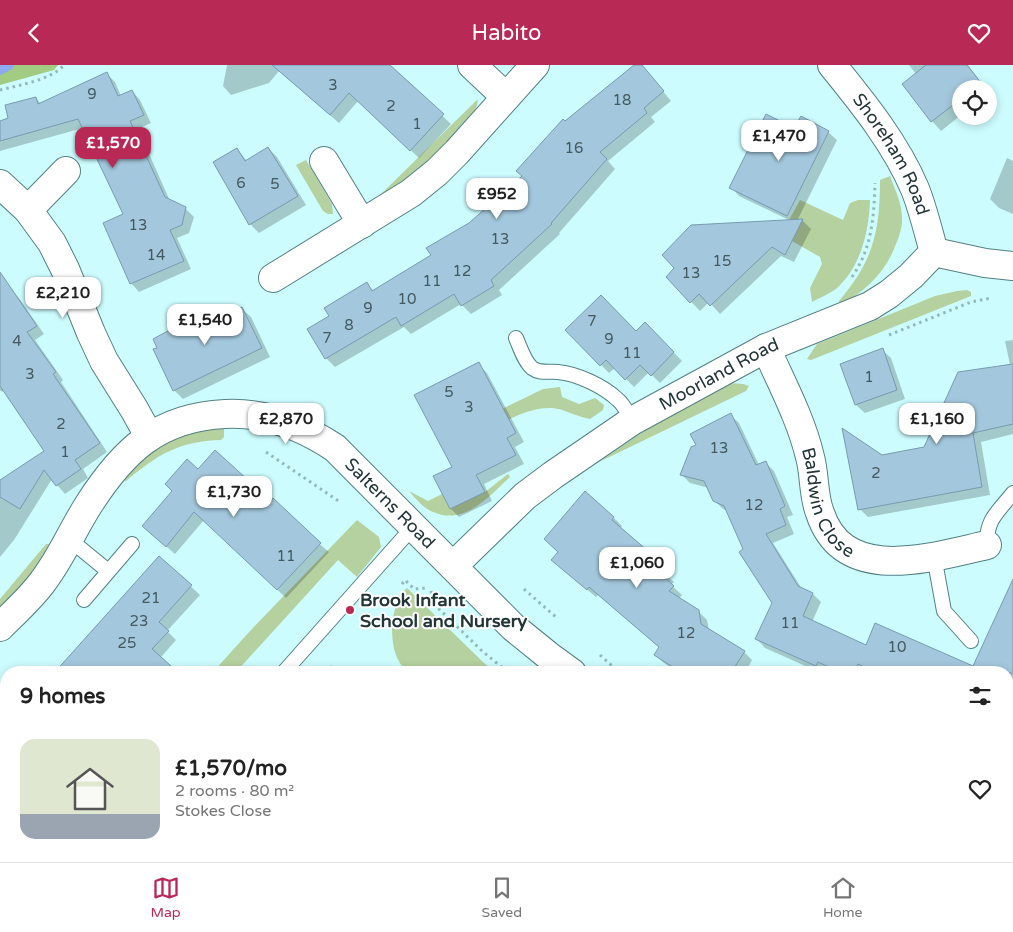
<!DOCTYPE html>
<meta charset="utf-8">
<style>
body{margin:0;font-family:"Varela Round",sans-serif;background:#f2f2f2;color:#222;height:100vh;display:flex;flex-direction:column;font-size:19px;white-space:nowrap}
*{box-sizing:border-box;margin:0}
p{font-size:16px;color:#767676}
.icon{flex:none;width:28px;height:28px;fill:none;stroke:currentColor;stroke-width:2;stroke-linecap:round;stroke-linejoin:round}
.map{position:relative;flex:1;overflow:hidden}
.drawer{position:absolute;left:0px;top:601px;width:1014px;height:196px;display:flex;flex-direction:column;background:#fff;border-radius:20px 20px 0 0;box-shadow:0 2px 8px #0003}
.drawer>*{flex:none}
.tools{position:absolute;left:952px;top:15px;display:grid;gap:10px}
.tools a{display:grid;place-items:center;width:45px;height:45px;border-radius:50%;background:#fff;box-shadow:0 2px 8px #0003;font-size:25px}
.price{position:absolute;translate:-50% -42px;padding:0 11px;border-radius:10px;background:#fff;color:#222;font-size:16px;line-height:32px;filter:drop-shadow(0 1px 2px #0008)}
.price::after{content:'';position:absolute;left:50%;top:30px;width:15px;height:11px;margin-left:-8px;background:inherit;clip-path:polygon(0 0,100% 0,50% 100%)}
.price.active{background:#b92956;color:#fff}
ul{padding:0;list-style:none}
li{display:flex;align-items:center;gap:15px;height:125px;padding:0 20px}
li+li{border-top:1px solid #e0e0e0}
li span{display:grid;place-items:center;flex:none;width:140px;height:100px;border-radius:15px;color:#555}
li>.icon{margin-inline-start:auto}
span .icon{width:60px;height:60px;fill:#fffc;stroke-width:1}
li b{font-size:21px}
h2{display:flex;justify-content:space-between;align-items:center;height:60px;padding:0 20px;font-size:21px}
header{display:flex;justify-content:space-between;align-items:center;height:65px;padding:0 20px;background:#b92956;color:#fff;font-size:22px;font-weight:600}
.dock{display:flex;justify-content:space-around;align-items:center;height:70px;border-top:1px solid #e0e0e0;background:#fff;font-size:14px;color:#767676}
.dock a{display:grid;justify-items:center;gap:2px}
.dock .active{color:#b92956}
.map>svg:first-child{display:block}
</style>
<header><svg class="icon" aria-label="back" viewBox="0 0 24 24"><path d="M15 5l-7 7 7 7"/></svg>Habito<svg class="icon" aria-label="heart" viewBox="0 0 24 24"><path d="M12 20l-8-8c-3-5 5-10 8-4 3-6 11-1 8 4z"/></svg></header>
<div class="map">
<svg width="1013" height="797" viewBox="0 0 1013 797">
<rect width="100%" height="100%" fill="#ccfcfe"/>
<g fill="#b4d19f">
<path d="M478,34C475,69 411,112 384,132L379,131Z"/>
<path d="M306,95L332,139L333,149H328L323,146L296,100Z"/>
<path d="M890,111C895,125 903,140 902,156C902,163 899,172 896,179C885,209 866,224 840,242L839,236C873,196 880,167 880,115Z"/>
<path d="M800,135L843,155L850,138L858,135H870C869,166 861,202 836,224C829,229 819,233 812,237L810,223L822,199L820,192L792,176L788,157Z"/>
<path d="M967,225L971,227V231L811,295L807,294L817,279L935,231L957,226Z"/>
<path d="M729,318L743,319L749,321L746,326L599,397L666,351Z"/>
<path d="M560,322L562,332L579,339L595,333L604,340L603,345L590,354C577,352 565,344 552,343C536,342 519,349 506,356L500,345L543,324Z"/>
<path d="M224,362V372L221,375C179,376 157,390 126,416L121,414C132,404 142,392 153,384C175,369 199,365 224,362Z"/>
<path d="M508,409L510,412C489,431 465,461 433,447C423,443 416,434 409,426L428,436L442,429L450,444L485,427Z"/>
<path d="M357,455L379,472L381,482L357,512L338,495L236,607H213L250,566Z"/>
<path d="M46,479H49C37,503 20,525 0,542V534Z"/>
<path d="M407,523L484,598L496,607H406C403,602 398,596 396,590C389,570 391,538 407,523Z"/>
</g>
<path fill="#a1cc81" d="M0,0H58L54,5L0,20Z"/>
<g fill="#0003">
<path d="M227,0H388L451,59L419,93L358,36L339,58L279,6L269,18L231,30L223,21Z"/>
<path d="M636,0H641L671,36L651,52L655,57L608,96L615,104L559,168L560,169L499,225L502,230L471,249L461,239L411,269L404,262L335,302L326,293L331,251L367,219L374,226L432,191L523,112L565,58Z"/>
<path d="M909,0H968L986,24H961V50L941,66L933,57L903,19L916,9Z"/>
<path d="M107,9L115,17L121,31L132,26L140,35L151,58L138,64L170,136L185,143L194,152L189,168L177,173L191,204L139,227L131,218L124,150L83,63L0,86V58L9,53L36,33L41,39Z"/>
<path d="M794,65L828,67L837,75L797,156L802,155L811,164L794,197L781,191L720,249L709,237L700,246L667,212L791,156L739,131L731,122Z"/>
<path d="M268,83L277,92L306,140L259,168L250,159L214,97L237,84L247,96Z"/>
<path d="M1007,93L1013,96V149L999,143L990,134Z"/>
<path d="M0,213L19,233L44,269L35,275L63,315L61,317L107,387L83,404L88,413L65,429L52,414L14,475L0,492V419L46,386L4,325L2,327L0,325Z"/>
<path d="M242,244L251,252L270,292L183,334L174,325L219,249L223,253Z"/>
<path d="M645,258L682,296L660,318L649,307L634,322L615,303L609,308L567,265L636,268Z"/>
<path d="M1013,275V369L981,377L990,430L868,452L859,443L882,391L925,383L1010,300L1005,276Z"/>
<path d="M882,285L891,293L905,334L865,348L856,340Z"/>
<path d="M478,299L487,308L524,377L515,382L524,399L484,419L492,436L459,452L451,444L453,403Z"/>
<path d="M730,350L739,358L759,400L765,397L774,406L793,450L787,452L794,469L773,478L802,524L813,529L821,537L812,557L867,582L974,602L1013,517V650L1008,662V608H833L827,605L825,608H821L765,583L757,574L773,538L745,485L728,446L723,444L714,435L709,423L690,418L681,409L698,380Z"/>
<path d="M198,406L270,437L329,487L286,533L204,455L175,489L152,469Z"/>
<path d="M614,453L622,461L620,463L656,495L653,498L674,517L671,520L682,530L678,534L698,546L707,555L709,565L744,587L752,595L745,608H679L664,598L655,590L660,583L598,530L596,532L561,503Z"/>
<path d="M160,493L200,530L167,566L176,575L147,608Z"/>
<path d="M331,600L340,608H324Z"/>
<path d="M6,662V787L0,791V690L2,688L0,686V668Z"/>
<path d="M364,791H380L376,797H372Z"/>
<path d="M421,791H625L629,796V797H430Z"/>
<path d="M761,791H830L825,797H756Z"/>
<path d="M914,791H957L956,797H912Z"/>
</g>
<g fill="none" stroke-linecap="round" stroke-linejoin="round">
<path stroke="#8ca9f2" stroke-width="10" d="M0,5L9,0"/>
</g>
<g fill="#a3c7dc" stroke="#789baf">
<path d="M272,0H390L444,49L410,86L349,28L330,50Z"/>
<path d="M634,0H642L664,26L644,43L647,48L600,87L607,94L551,158L552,159L491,215L494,221L461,241L454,229L401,261L396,252L325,294L307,264L329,251L324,243L367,217L372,226L431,190L426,183L469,158L522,111L516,106L563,54L565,56Z"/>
<path d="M926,0H967L982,19L975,24H961V34L931,57L902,19Z"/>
<path d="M107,7L118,31L132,25L144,50L130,56L165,132L186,142L182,160L170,165L184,196L130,219L103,158L123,149L78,54L0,76V56L8,53L5,40L36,32L38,39Z"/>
<path d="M766,49L794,63L801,51L829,66L787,151L729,123Z"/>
<path d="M268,82L298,131L249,160L213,97L237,83L245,96Z"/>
<path d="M803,154L785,190L772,182L710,241L699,229L690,238L666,212L674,203L662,190L691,160Z"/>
<path d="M0,207L37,261L27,267L56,307L53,309L100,378L75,395L81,404L56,421L44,405L20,444L0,432V415L44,386L0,321Z"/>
<path d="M601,230L636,266L645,257L674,287L651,311L640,300L625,315L606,295L600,301L565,265Z"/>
<path d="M242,242L262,283L173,326L153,284L157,283L153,274L205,246L219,247L221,252Z"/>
<path d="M883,283L897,325L855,340L840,299Z"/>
<path d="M479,297L516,368L507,373L516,390L476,410L485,427L450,444L433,411L452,402L414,330Z"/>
<path d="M1013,299V359L973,368L982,422L858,445L842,363L882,390L924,382L958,307Z"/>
<path d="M731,348L756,400L766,396L785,441L780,444L786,460L766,469L798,521L813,528L803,551L866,580L875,558L973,601L1013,514V608H878L858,599L854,608H841L818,597L816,601L755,574L772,538L739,487L743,484L724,441L713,436L704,416L680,410L691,382L696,380L690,369Z"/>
<path d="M215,385L270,435L273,433L321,478L277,525L194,447L166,482L142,461L172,426L165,419L187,394L198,404Z"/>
<path d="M585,426L614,452L612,455L648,486L645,489L666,507L663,511L674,521L669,526L699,545L701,559L745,586L731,608H682L654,590L659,582L589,522L587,525L551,495L558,487L544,474Z"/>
<path d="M159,491L192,520L159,557L169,566L152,584L179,608H54Z"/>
</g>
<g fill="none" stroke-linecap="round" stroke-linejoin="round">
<g stroke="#548083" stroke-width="16">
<g id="service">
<path d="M516,273C520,282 524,296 532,303C540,309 549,306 558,307C578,309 603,321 617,334C624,339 628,349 632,356"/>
<path d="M69,474L108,506"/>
<path d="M987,480C986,454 998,447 1013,428"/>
<path d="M934,491L944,546L971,576"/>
<path d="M84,535L132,479"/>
<path d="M283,608L413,462"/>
<path d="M854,797L857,791"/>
</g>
</g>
<g stroke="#548083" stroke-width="30">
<g id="minor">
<path d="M472,0L506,32"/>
<path id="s1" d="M832,0C863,38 896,79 915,124C923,144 928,166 934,187"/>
<path d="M324,96L362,159"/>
<path d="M0,119L28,145L52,178L65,204L91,268L104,296L134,344L149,371"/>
<path d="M28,145L66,106"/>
<path d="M273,213L411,128L437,107L457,87L535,0"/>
<path id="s2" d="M766,283C782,319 801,354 810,392C815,410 813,431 820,448C844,521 932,492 987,480"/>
<path id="s3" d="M453,501L525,431L553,410L632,356L766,283L870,241L889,229L911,211L934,187L985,198L1013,201"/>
<path id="s4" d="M0,562C15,547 32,532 44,515C62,491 73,464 89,439C123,386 158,352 225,349C266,347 301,360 335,383L513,562L550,592L572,608"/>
<path d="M1008,705L1013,706"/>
</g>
</g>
<g stroke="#92b8ba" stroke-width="3" stroke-dasharray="2.5 4" stroke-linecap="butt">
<path d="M0,25C19,20 51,15 64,0"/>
<path d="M852,212C872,183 874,152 875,118"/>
<path d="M889,270L971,237L991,233"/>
<path d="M266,387L340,437"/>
<path d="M402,519L405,515L414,524L427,523"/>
<path d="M524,524L557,553"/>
<path d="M431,526L434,539L482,586L509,608"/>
<path d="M600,590L620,608"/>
</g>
<use href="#service" stroke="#fff" stroke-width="14"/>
<use href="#minor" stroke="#fff" stroke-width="28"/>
</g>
<circle fill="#b92956" stroke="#fefefe" stroke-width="2" cx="350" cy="545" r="5"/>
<g text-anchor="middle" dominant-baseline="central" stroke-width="4" stroke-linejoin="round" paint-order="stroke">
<g font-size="15" fill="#435a60">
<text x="333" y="20">3</text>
<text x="92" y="29">9</text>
<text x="622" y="35">18</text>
<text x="391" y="41">2</text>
<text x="417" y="59">1</text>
<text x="574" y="83">16</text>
<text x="241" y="118">6</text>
<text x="275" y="119">5</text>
<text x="138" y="160">13</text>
<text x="500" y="174">13</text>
<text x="156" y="190">14</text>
<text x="722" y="196">15</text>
<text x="462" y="206">12</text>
<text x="691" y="208">13</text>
<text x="432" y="216">11</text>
<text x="407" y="234">10</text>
<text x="368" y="243">9</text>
<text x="592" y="256">7</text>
<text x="349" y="260">8</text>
<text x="327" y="273">7</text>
<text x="609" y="274">9</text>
<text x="17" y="276">4</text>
<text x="632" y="288">11</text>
<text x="30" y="309">3</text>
<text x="869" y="312">1</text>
<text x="449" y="327">5</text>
<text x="469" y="342">3</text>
<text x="61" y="359">2</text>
<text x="719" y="383">13</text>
<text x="65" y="387">1</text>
<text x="876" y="408">2</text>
<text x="754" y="440">12</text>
<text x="286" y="491">11</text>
<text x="151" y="533">21</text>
<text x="139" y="556">23</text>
<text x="790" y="558">11</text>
<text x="686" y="568">12</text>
<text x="127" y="578">25</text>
<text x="897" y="582">10</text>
</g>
<g font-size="18" fill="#233637" stroke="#fefefe">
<text stroke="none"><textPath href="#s1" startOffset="108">Shoreham Road</textPath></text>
<text stroke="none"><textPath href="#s3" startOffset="330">Moorland Road</textPath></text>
<text stroke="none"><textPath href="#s2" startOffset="168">Baldwin Close</textPath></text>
<text stroke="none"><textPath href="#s4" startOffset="519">Salterns Road</textPath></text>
</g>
<g font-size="18" font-weight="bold" fill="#233637" stroke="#fefefe" text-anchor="start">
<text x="360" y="535">Brook Infant<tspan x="360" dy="21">School and Nursery</tspan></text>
</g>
</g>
</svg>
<div class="tools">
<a><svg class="icon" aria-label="locate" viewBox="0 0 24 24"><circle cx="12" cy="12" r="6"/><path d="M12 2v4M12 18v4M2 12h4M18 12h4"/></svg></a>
</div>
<b class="price" style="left:779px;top:97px">£1,470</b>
<b class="price active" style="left:113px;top:104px">£1,570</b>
<b class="price" style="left:497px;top:155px">£952</b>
<b class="price" style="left:63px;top:254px">£2,210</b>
<b class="price" style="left:205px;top:281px">£1,540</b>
<b class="price" style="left:286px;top:380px">£2,870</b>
<b class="price" style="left:937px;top:380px">£1,160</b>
<b class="price" style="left:234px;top:453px">£1,730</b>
<b class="price" style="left:637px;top:524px">£1,060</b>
<section class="drawer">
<h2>9 homes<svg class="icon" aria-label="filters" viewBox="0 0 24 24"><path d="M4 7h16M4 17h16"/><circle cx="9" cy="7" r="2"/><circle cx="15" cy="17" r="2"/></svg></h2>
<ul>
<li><span style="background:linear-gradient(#dfe7d0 75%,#9aa5b1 0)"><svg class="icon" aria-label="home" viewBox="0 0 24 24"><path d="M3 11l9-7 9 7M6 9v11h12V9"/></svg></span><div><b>£1,570/mo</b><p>2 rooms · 80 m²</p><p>Stokes Close</p></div><svg class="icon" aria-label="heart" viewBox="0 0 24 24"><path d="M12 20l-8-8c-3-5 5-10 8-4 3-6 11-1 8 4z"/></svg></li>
</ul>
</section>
</div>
<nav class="dock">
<a class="active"><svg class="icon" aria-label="map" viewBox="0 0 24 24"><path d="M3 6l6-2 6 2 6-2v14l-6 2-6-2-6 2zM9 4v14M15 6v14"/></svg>Map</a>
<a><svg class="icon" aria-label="saved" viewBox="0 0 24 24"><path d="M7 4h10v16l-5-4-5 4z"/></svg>Saved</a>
<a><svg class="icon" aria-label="home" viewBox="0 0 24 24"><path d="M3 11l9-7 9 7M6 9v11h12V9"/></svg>Home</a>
</nav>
